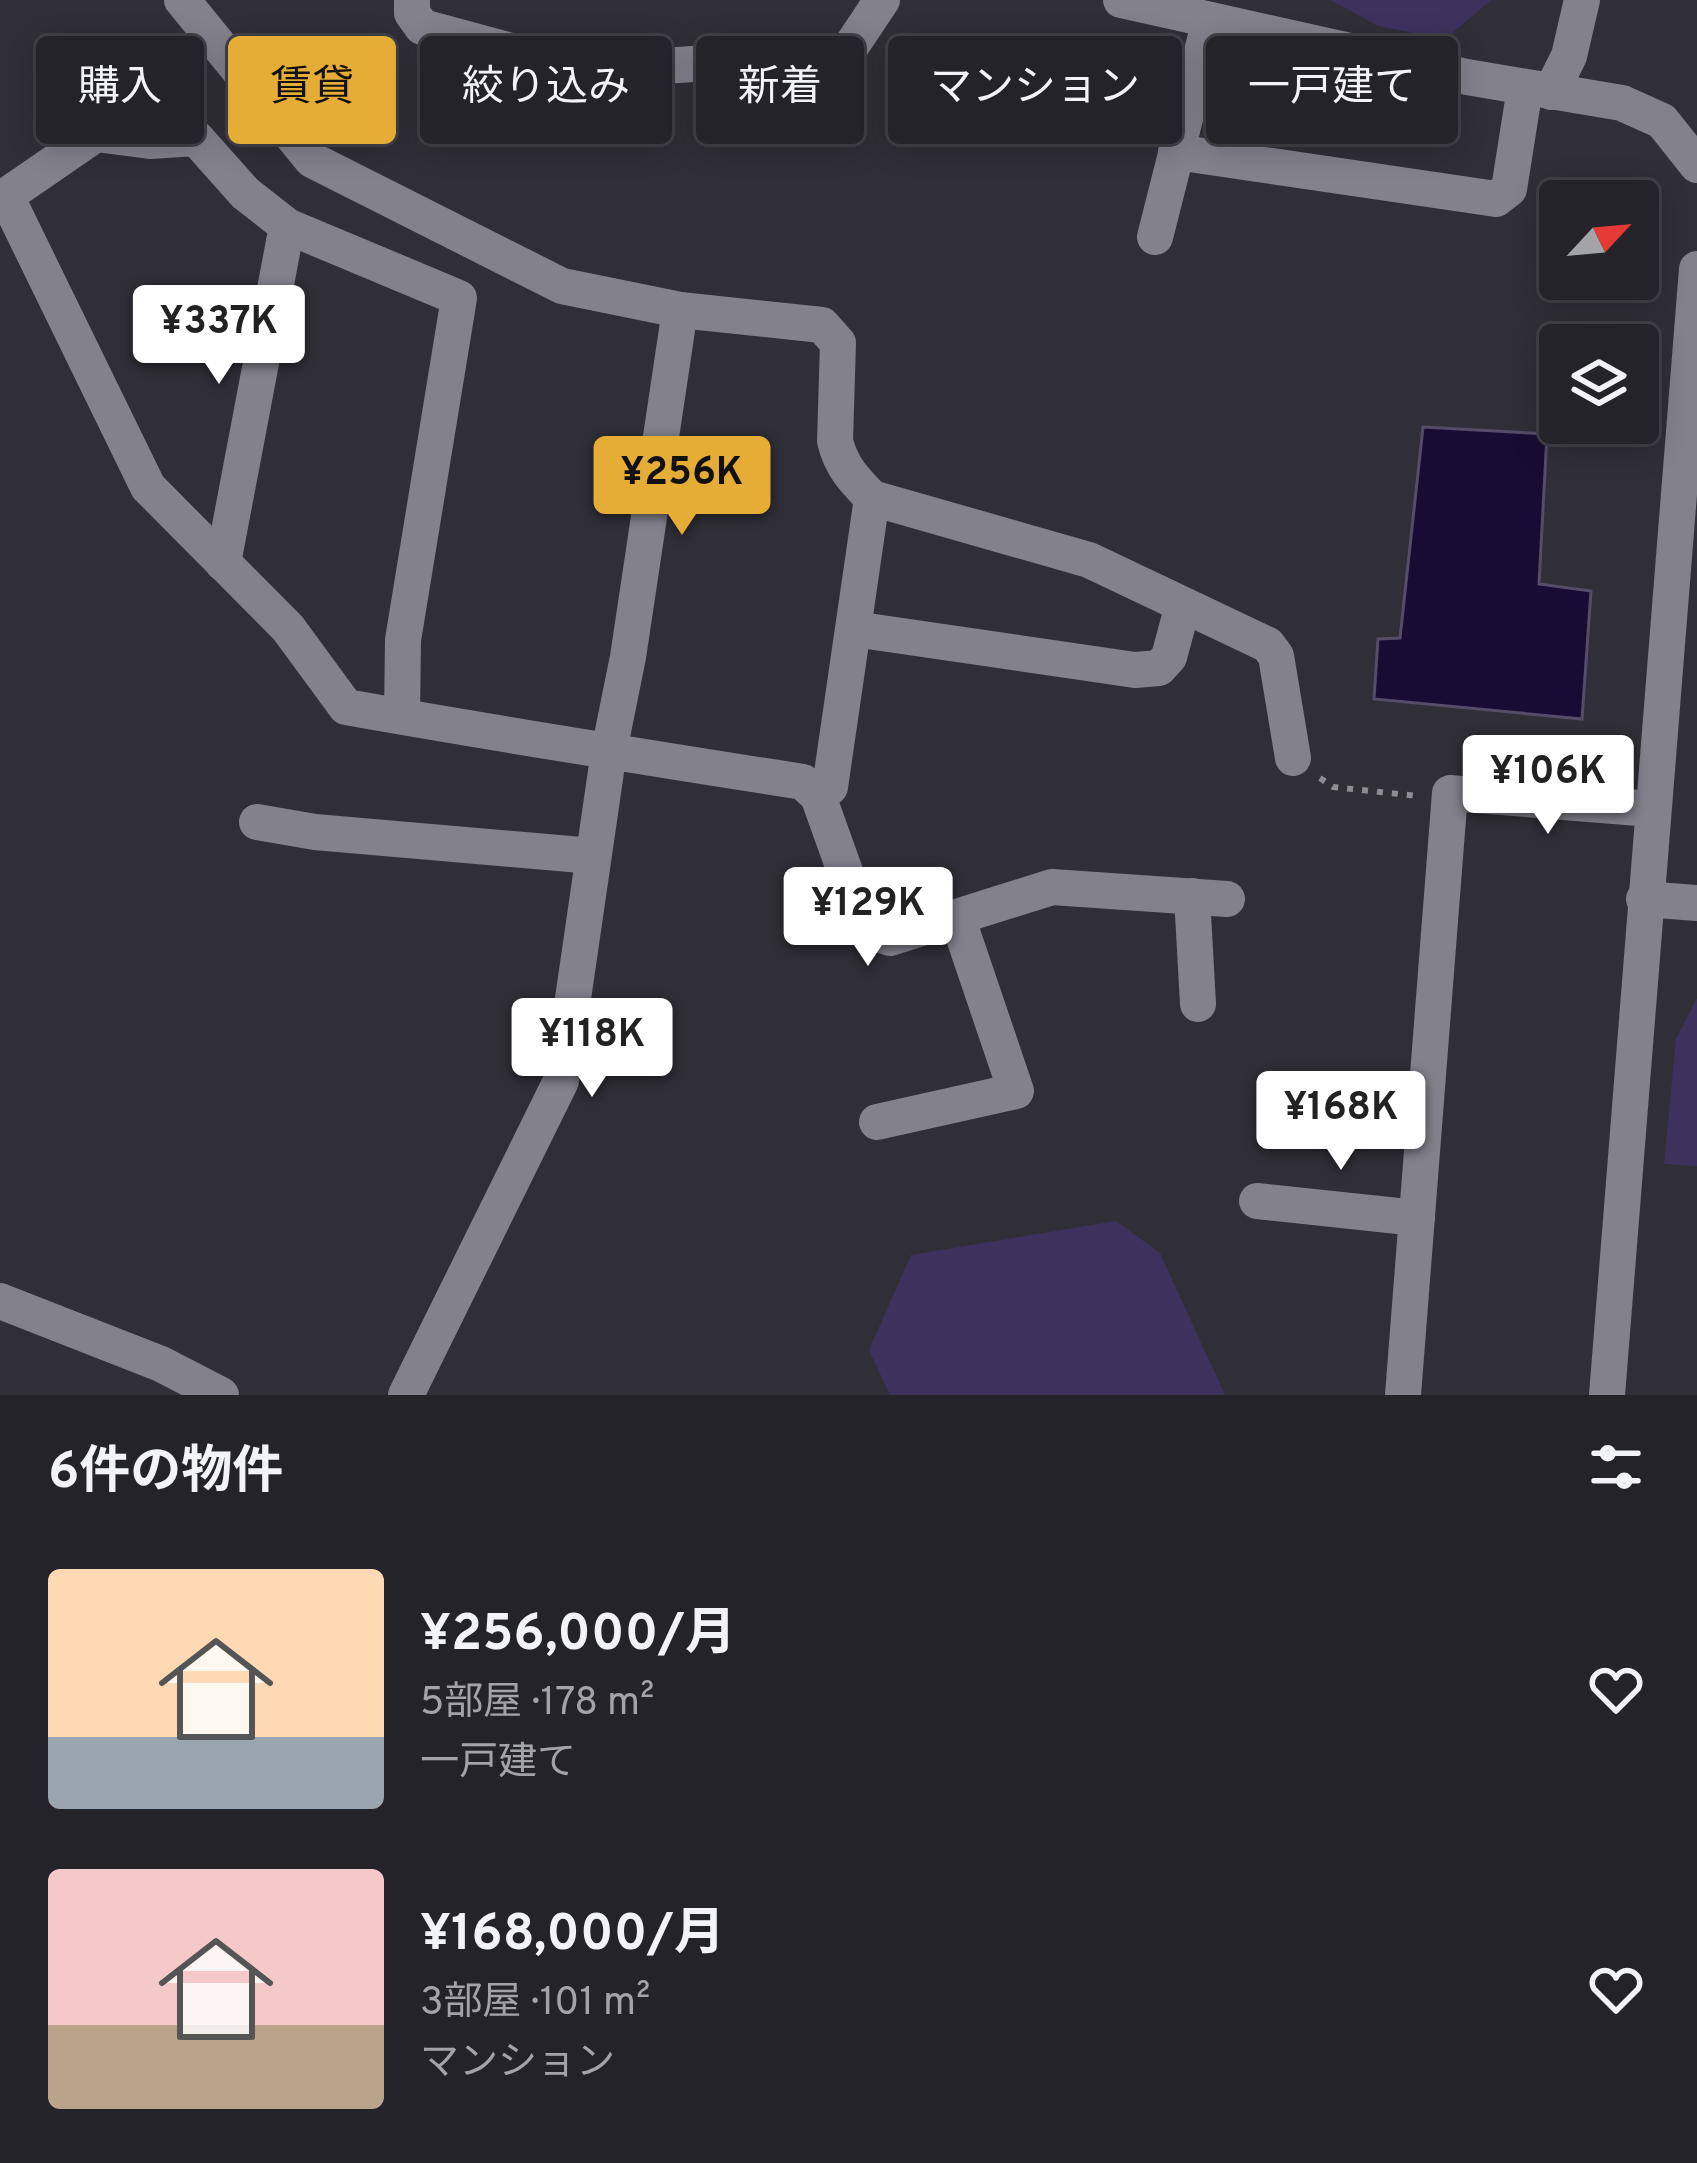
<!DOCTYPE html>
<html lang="ja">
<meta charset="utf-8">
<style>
body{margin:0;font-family:Overpass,"Noto Sans JP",sans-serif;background:#302f36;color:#f1f3f6;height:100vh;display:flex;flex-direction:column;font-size:45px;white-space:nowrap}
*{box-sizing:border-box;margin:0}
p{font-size:39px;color:#a3a4a8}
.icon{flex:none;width:66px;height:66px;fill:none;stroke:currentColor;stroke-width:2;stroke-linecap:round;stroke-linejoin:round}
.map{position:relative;height:1395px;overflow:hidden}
.details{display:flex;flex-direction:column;background:#24232a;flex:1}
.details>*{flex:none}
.guide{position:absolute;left:36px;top:36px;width:1626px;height:108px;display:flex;gap:24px}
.needle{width:78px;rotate:64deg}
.controls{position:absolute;left:1539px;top:180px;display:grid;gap:24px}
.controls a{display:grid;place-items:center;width:120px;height:120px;border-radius:12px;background:#24232a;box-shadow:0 6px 30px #0003,0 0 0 3px #414047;font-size:60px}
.price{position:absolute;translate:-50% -102px;padding:0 27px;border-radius:12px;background:#fff;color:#222;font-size:39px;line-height:78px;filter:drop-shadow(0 3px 6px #0008)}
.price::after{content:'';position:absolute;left:50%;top:72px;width:36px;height:27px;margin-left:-18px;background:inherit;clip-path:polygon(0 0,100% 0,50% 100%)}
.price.active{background:#e5ad36;color:#111}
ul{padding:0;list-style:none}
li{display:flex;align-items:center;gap:36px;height:300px;padding:0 48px}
li span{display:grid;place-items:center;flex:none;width:336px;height:240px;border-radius:12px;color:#555}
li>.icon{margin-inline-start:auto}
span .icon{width:144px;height:144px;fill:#fffc;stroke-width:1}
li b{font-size:51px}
h2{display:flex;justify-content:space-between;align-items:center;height:144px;padding:0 48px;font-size:51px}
.tag{padding:0 42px;border-radius:12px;background:#24232a;box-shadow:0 6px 30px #0003,0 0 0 3px #414047;font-size:42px;line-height:108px}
.tag.active{background:#e5ad36;color:#111}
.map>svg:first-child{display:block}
</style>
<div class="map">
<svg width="1697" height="1395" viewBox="0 0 1697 1395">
<rect width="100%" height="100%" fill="#302f38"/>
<g fill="#3d325e">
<path d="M1331,0H1491L1445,39L1378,26Z"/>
<path d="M1697,998V1166L1664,1164L1676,1039Z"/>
<path d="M1116,1221L1160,1253L1225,1395H890L869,1350L911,1255Z"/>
</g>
<path fill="#190c34" stroke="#554c6a" stroke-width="3" d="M1423,427L1547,434L1539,584L1591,591L1582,719L1374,699L1378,639L1400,638Z"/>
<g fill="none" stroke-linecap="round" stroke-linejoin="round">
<g stroke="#8e8d94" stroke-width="6" stroke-dasharray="6 9" stroke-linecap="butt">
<path d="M185,105L191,64"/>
<path d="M1320,778L1333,787L1418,796"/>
</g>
<g stroke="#83818c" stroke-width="36">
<path d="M182,0L312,160L562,286L680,310L822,325L838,343L835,441C841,466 854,480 872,498L1089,560L1268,645L1276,656L1293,758"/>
<path d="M412,0V13L422,27L586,71L846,54L882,0"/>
<path d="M1121,0L1467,77L1622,103L1662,121L1697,165"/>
<path d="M1551,92L1569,56L1582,0"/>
<path d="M1176,152L1496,199L1509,189L1525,88"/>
<path d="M1155,237L1210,20"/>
<path d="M223,563L287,226"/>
<path d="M854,629L1135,670L1159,668L1169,657L1183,605"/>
<path d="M402,717L403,640L459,298L287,226L245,193L196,138L150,141L96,134L6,196L148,487L288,628L346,707C498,734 650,758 803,782L818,796L862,919L873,932L890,938L1052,887L1227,899"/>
<path d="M818,796L830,787L872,498"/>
<path d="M257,822L315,832L593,856"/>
<path d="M1192,896L1198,1004"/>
<path d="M1644,899L1697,903"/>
<path d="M877,1122L1016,1091L957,917"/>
<path d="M1257,1201L1417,1218"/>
<path d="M0,1301L161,1364L221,1395"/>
<path d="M406,1395L561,1081L609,751L628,657L680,310"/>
<path d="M1403,1395L1450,793L1652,809"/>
<path d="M1607,1395L1697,269"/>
</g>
</g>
</svg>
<div class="controls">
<a><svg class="needle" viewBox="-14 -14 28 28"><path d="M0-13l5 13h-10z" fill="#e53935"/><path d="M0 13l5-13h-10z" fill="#a3a4a8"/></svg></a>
<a><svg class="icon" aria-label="layers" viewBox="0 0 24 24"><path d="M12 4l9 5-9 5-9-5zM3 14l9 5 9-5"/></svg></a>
</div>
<b class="price" style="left:219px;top:387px">¥337K</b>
<b class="price active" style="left:682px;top:538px">¥256K</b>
<b class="price" style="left:1548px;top:837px">¥106K</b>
<b class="price" style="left:868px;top:969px">¥129K</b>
<b class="price" style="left:592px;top:1100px">¥118K</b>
<b class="price" style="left:1341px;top:1173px">¥168K</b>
<div class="guide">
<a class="tag">購入</a>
<a class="tag active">賃貸</a>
<a class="tag">絞り込み</a>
<a class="tag">新着</a>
<a class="tag">マンション</a>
<a class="tag">一戸建て</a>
</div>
</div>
<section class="details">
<h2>6件の物件<svg class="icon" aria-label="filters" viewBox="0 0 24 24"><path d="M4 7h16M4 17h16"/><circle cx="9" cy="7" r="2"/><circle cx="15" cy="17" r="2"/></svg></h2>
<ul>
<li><span style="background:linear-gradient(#ffd9b3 70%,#9aa5b1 0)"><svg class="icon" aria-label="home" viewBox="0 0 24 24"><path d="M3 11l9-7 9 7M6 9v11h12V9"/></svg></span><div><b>¥256,000/月</b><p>5部屋 · 178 m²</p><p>一戸建て</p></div><svg class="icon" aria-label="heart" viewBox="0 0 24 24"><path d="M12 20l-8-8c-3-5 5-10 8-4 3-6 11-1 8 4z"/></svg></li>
<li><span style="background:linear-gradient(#f6c9c9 65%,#b9a48a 0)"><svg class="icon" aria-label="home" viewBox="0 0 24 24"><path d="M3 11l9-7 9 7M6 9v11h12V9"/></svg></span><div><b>¥168,000/月</b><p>3部屋 · 101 m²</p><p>マンション</p></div><svg class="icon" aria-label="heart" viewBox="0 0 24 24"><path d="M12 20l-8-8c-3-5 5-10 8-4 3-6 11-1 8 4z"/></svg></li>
</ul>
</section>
